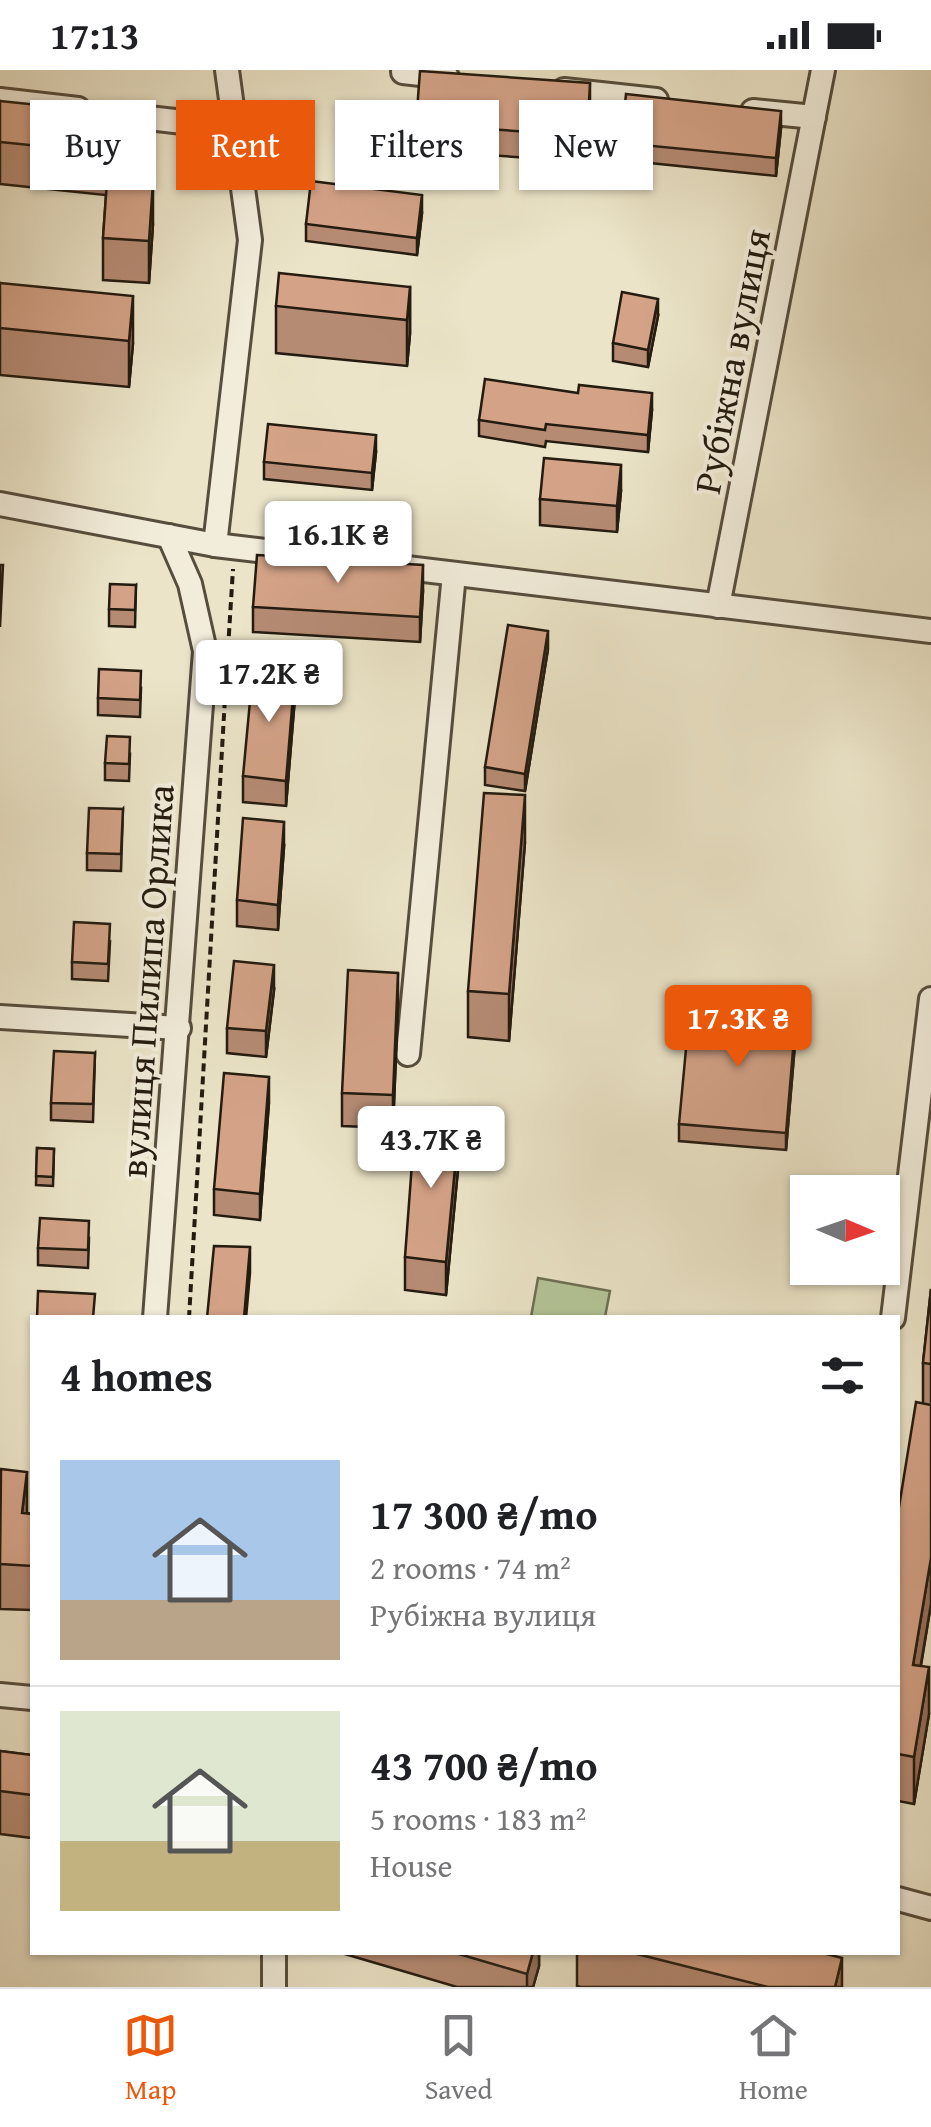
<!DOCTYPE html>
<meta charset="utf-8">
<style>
body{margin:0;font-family:"Gentium Book Plus",serif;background:#f2f2f2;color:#202124;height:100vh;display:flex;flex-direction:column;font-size:38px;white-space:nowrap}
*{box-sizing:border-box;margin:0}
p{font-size:32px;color:#757577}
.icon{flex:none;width:55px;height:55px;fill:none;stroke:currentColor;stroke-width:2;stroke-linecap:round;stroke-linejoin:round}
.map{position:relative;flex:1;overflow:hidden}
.sheet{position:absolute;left:30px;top:1245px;width:870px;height:640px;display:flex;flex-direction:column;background:#fff;border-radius:0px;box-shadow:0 2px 8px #0004}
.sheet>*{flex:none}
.top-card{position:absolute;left:30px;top:30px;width:872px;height:90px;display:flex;gap:20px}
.needle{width:65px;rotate:92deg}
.fabs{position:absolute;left:790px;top:1105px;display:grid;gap:20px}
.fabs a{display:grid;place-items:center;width:110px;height:110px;border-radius:0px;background:#fff;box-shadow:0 2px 8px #0004;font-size:50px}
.price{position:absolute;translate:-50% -85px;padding:0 22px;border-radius:10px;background:#fff;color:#222;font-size:32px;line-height:65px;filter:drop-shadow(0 2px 5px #0008)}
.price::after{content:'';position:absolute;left:50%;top:60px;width:30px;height:22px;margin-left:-15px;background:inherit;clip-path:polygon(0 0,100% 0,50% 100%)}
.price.on{background:#ea580c;color:#fff}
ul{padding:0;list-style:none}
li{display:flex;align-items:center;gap:30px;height:250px;padding:0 30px}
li+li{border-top:2px solid #e0e0e0}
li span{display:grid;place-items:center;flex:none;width:280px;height:200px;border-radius:0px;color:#555}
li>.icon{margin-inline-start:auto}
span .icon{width:120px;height:120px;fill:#fffc;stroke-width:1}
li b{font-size:42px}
h2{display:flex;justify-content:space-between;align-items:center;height:120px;padding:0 30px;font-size:42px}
.chip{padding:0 35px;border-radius:0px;background:#fff;box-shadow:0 2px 8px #0004;font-size:35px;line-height:90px}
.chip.on{background:#ea580c;color:#fff}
.status{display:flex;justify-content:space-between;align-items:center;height:70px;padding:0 50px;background:#fff;direction:ltr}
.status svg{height:28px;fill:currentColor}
.tab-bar{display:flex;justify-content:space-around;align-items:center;height:140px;border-top:2px solid #e0e0e0;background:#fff;font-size:28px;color:#757577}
.tab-bar a{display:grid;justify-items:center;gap:5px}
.tab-bar .on{color:#ea580c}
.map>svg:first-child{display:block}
</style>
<div class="status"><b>17:13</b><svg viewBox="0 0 49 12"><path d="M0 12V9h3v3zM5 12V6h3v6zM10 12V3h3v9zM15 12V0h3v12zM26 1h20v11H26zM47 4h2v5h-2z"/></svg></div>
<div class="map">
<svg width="931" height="1917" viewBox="0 0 931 1917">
<rect width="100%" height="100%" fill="#ebe4c8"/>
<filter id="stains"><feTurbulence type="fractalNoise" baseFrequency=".002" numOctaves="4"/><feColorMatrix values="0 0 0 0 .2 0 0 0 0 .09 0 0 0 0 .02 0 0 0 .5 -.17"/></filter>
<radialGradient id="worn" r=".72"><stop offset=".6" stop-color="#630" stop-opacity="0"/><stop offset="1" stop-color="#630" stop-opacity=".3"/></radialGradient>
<path fill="#b4c598" stroke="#6c7054" stroke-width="2.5" d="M538,1208L610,1221L605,1247H531Z"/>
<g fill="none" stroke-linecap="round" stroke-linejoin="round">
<g stroke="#564d3d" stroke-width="28">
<g id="minor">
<path d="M403,2L447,7"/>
<path d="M564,20L656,30"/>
<path d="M0,30L78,39"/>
<path d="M753,41L814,47"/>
<path d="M114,44L235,58"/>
<path d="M0,434L215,475L931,561"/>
<path d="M215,475L250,170L227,0"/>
<path d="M718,536L823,0"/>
<path d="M0,947L179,958"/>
<path d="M408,984L454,504"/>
<path d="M155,1248L205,581L190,514L169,466"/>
<path d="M893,1248L931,929"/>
<path d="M0,1625L32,1628"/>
<path d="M898,1829L931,1838"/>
<path d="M274,1917V1882"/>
</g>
</g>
<g stroke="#241b0f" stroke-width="4" stroke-dasharray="8 5" stroke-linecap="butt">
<path d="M228,579L233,499"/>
<path d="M189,1248L225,628"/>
</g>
<use href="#minor" stroke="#f2eddb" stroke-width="22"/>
</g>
<g fill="#b58b74" stroke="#241b0f" stroke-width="2.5">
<path d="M0,31L145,88L142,111L153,154L149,213L103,210V168L106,125L0,114Z"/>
<path d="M590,38L587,92L416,80V54Z"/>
<path d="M781,58L776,106L621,90V73Z"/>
<path d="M422,143L417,185L306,171V154Z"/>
<path d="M0,213L133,273L129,317L0,305Z"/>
<path d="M410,217V264L407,296L276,283V236Z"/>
<path d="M658,246L648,297L613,291V273Z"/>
<path d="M652,340L648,382L546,371L545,377L479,366V350Z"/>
<path d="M376,382L372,420L264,409V392Z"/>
<path d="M621,421L617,462L540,455V429Z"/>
<path d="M136,515L135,557L109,556V539Z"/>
<path d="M423,521L420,572L253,562V537Z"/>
<path d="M548,579L525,721L485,715V697Z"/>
<path d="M141,618L140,647L98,645V628Z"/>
<path d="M295,627L286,736L243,732V706Z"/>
<path d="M130,684L129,711L105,710V693Z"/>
<path d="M123,739L121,801L87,800V783Z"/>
<path d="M525,772L509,971L468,967V921Z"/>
<path d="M284,777L278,860L237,856V830Z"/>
<path d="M110,872L108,911L72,909V892Z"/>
<path d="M274,920L266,987L227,983V958Z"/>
<path d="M398,936L393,1058L342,1056V1023Z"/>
<path d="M796,962L786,1080L679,1071V1054Z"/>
<path d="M95,983L93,1052L51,1050V1033Z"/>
<path d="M269,1032L260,1150L214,1145V1119Z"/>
<path d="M37,1078L54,1079L53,1116L36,1115Z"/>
<path d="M459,1089L446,1225L405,1220V1187Z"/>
<path d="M89,1168L88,1198L38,1195V1178Z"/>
<path d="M931,1219V1534L921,1596L929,1644L914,1734L898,1731V1443L923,1333V1293Z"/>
<path d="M0,1409L27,1443L32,1444V1540L0,1539Z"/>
<path d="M0,1681L32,1685V1768L0,1764Z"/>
<path d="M338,1882H539V1896L533,1917H457Z"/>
<path d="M577,1882H819L842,1917H581L577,1916Z"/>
</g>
<g fill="#94715e" stroke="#241b0f" stroke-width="2.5">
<path d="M590,13V38L587,92V66Z"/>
<path d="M781,41V58L776,106V88Z"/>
<path d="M145,46V88L138,153V111Z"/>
<path d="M153,112V154L149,213V171Z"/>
<path d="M422,125V143L417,185V168Z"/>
<path d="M410,217V264L407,296V250Z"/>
<path d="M133,226V273L129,317V271Z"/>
<path d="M658,229V246L648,297V280Z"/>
<path d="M652,323V340L648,382V365Z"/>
<path d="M376,365V382L372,420V403Z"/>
<path d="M621,395V421L617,462V436Z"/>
<path d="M423,495V521L420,572V547Z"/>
<path d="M548,561V579L525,721V704Z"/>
<path d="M295,602V627L286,736V711Z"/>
<path d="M525,725V772L509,971V924Z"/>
<path d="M284,752V777L278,860V835Z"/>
<path d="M274,895V920L266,987V961Z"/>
<path d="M398,903V936L393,1058V1025Z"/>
<path d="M796,945V962L786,1080V1063Z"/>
<path d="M269,1007V1032L260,1150V1124Z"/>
<path d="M459,1056V1089L446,1225V1192Z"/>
<path d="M250,1177V1203L246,1248H244Z"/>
<path d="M27,1402V1446L22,1443Z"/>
<path d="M931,1488V1534L913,1641V1595Z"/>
<path d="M929,1597V1644L914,1734V1687Z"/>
<path d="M533,1882H539V1896L533,1917H527V1904Z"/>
<path d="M842,1888V1917H835Z"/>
</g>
<g fill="#d3a287" stroke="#241b0f" stroke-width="2.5">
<path d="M420,1L590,13L587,66L416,54Z"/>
<path d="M626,24L781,41L776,88L621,73Z"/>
<path d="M0,31L145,46L138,111L153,112L149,171L103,168L109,83L0,72Z"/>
<path d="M311,111L422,125L417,168L306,154Z"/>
<path d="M279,203L410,217L407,250L276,236Z"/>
<path d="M0,213L133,226L129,271L0,258Z"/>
<path d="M622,222L658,229L648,280L613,273Z"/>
<path d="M485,309L578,323L579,315L652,323L648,365L546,354L545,360L479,350Z"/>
<path d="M268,354L376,365L372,403L264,392Z"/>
<path d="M544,388L621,395L617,436L540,429Z"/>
<path d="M257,485L423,495L420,547L253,537Z"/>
<path d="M0,495H3L0,557Z"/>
<path d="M110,514L136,515L135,540L109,539Z"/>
<path d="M508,555L548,561L525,704L485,697Z"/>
<path d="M99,599L141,601L140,630L98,628Z"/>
<path d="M253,599L295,602L286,711L243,706Z"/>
<path d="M107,666L130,667L129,694L105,693Z"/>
<path d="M484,723L525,725L509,924L468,921Z"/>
<path d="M89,738L123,739L121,784L87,783Z"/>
<path d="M243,748L284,752L278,835L237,830Z"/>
<path d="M74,852L110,854L108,894L72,892Z"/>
<path d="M234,891L274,895L266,961L227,958Z"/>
<path d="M348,900L398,903L393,1025L342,1023Z"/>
<path d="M690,936L796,945L786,1063L679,1054Z"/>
<path d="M54,981L95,983L93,1034L51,1033Z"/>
<path d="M224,1003L269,1007L260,1124L214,1119Z"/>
<path d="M415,1053L459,1056L446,1192L405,1187Z"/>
<path d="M37,1078L54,1079L53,1107L36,1106Z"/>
<path d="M40,1148L89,1151L88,1180L38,1178Z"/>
<path d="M214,1176L250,1177L244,1248H207Z"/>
<path d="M931,1219V1294L923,1293Z"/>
<path d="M38,1221L95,1224L93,1248H37Z"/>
<path d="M916,1332L931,1335V1488L913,1595L929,1597L914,1687L898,1684V1443Z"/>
<path d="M1,1399L27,1402L22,1443L32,1444V1496L0,1494Z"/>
<path d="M0,1681L32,1685V1725L0,1721Z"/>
<path d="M452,1882H533L527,1904Z"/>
<path d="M629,1882H819L842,1888L835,1917H768Z"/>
</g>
<g text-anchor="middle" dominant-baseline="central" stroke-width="8" stroke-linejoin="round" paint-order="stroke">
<g font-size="38" fill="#241b0f" stroke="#f2eddb">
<text transform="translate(731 291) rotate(-79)">Рубіжна вулиця</text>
<text transform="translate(146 911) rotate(-86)">вулиця Пилипа Орлика</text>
</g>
</g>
<rect width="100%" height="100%" filter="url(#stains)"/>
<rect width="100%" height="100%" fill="url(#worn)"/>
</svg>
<div class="fabs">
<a><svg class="needle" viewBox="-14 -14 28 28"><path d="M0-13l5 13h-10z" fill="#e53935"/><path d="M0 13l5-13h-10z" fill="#757577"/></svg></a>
</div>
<b class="price" style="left:338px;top:516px">16.1K ₴</b>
<b class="price" style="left:269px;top:655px">17.2K ₴</b>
<b class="price on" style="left:738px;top:1000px">17.3K ₴</b>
<b class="price" style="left:431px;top:1121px">43.7K ₴</b>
<div class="top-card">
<a class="chip">Buy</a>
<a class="chip on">Rent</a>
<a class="chip">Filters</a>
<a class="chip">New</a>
</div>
<section class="sheet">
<h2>4 homes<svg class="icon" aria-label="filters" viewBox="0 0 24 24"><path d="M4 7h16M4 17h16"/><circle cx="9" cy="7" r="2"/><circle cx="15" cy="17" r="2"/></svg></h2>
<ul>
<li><span style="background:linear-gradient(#a9c7e8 70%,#b9a48a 0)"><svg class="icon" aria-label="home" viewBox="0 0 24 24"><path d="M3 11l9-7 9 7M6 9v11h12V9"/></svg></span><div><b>17 300 ₴/mo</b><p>2 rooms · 74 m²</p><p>Рубіжна вулиця</p></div></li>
<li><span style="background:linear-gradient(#dfe7d0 65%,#c2b280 0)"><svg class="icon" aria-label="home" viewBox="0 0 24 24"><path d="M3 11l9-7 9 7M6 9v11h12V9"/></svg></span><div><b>43 700 ₴/mo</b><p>5 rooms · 183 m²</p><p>House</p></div></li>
</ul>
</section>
</div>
<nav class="tab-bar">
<a class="on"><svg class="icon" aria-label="map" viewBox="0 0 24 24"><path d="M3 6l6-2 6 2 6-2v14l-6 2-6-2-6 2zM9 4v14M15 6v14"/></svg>Map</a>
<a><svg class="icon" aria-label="saved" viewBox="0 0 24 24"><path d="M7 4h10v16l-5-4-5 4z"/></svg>Saved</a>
<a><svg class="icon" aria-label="home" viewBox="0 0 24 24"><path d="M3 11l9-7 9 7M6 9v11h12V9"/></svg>Home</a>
</nav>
